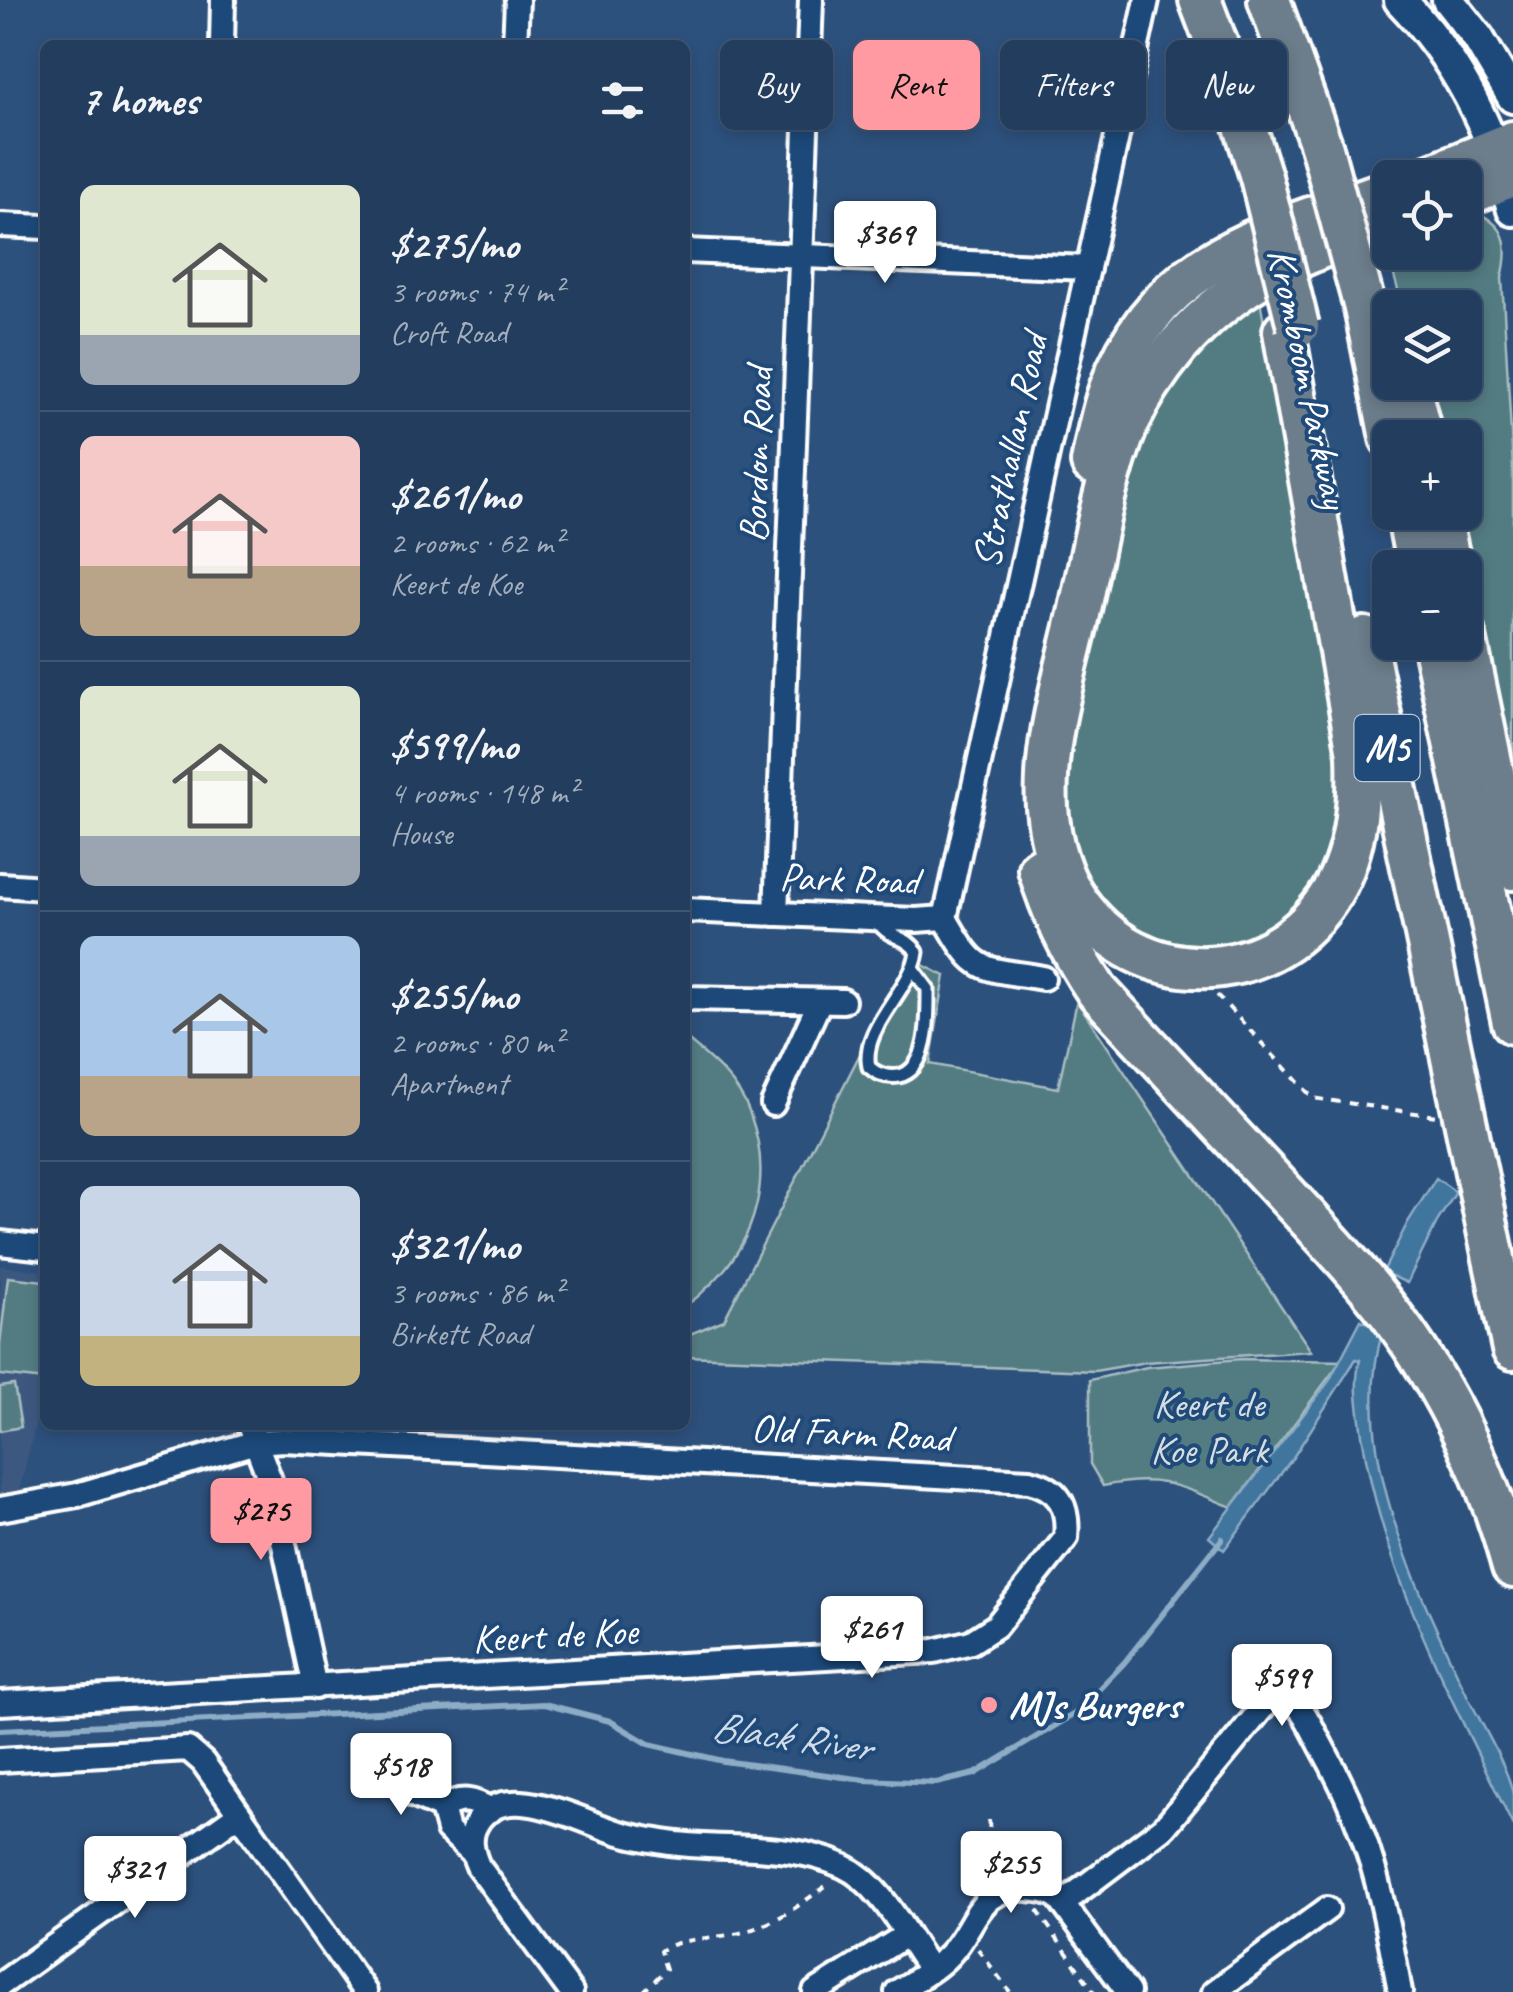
<!DOCTYPE html>
<meta charset="utf-8">
<style>
body{margin:0;font-family:Caveat,sans-serif;background:#2a4464;color:#f1f3f6;height:100vh;display:flex;flex-direction:column;font-size:38px;white-space:nowrap}
*{box-sizing:border-box;margin:0}
p{font-size:32px;color:#a2aebc}
.icon{flex:none;width:55px;height:55px;fill:none;stroke:currentColor;stroke-width:2;stroke-linecap:round;stroke-linejoin:round}
.map{position:relative;flex:1;overflow:hidden}
.drawer{position:absolute;left:40px;top:40px;width:650px;height:1390px;display:flex;flex-direction:column;background:#223d5e;border-radius:15px;box-shadow:0 5px 15px #0003,0 0 0 2px #3f5673}
.drawer>*{flex:none}
.top-card{position:absolute;left:720px;top:40px;width:642px;height:90px;display:flex;gap:20px}
.fabs{position:absolute;left:1372px;top:160px;display:grid;gap:20px}
.fabs a{display:grid;place-items:center;width:110px;height:110px;border-radius:15px;background:#223d5e;box-shadow:0 5px 15px #0003,0 0 0 2px #3f5673;font-size:50px}
.price{position:absolute;translate:-50% -85px;padding:0 22px;border-radius:10px;background:#fff;color:#222;font-size:32px;line-height:65px;filter:drop-shadow(0 2px 5px #0008)}
.price::after{content:'';position:absolute;left:50%;top:60px;width:30px;height:22px;margin-left:-15px;background:inherit;clip-path:polygon(0 0,100% 0,50% 100%)}
.price.on{background:#ff9aa2;color:#111}
ul{padding:0;list-style:none}
li{display:flex;align-items:center;gap:30px;height:250px;padding:0 40px}
li+li{border-top:2px solid #3f5673}
li span{display:grid;place-items:center;flex:none;width:280px;height:200px;border-radius:15px;color:#555}
li>.icon{margin-inline-start:auto}
span .icon{width:120px;height:120px;fill:#fffc;stroke-width:1}
li b{font-size:42px}
h2{display:flex;justify-content:space-between;align-items:center;height:120px;padding:0 40px;font-size:42px}
.chip{padding:0 35px;border-radius:15px;background:#223d5e;box-shadow:0 5px 15px #0003,0 0 0 2px #3f5673;font-size:35px;line-height:90px}
.chip.on{background:#ff9aa2;color:#111}
.map>svg:first-child{display:block}
</style>
<div class="map">
<svg width="1513" height="1992" viewBox="0 0 1513 1992">
<rect width="100%" height="100%" fill="#2d517d"/>
<filter id="ink" filterUnits="userSpaceOnUse"><feTurbulence type="fractalNoise" baseFrequency=".01" numOctaves="2"/><feDisplacementMap in="SourceGraphic" scale="20" xChannelSelector="R" yChannelSelector="G"/><feConvolveMatrix kernelMatrix="1 2 1 2 8 2 1 2 1" color-interpolation-filters="sRGB"/></filter>
<g filter="url(#ink)">
<path fill="#3e5980" d="M0,1266L45,1271V1387L19,1491L0,1495Z"/>
<g fill="#527b82" stroke="#a8bdc0" stroke-width="2.5">
<path d="M1465,207C1503,222 1512,237 1502,278L1513,467V808L1453,513L1465,512V438L1436,437L1423,383L1465,382V308L1403,307L1384,241L1390,239V252H1465Z"/>
<path d="M1259,295L1347,780L1321,890L1249,949H1155L1084,890L1058,795L1125,463L1189,355Z"/>
<path d="M909,958L945,976L930,1064L1058,1088L1077,1001L1311,1351L1146,1362L1095,1371L685,1356V1336L724,1320Z"/>
<path d="M685,1038C711,1059 739,1082 750,1114C773,1176 757,1241 709,1286C701,1293 695,1301 685,1305Z"/>
<path d="M8,1277L45,1281V1380L0,1375V1344Z"/>
<path d="M1241,1359L1341,1361L1232,1507C1179,1486 1161,1474 1103,1486L1090,1464V1380L1147,1367Z"/>
<path d="M14,1385L21,1427L0,1431V1387Z"/>
</g>
<g fill="#41759e" stroke="#8dacc5" stroke-width="2.5">
<path d="M1436,1178L1456,1192L1437,1222L1407,1283L1383,1272L1408,1222Z"/>
<path d="M1361,1320L1383,1330C1347,1448 1418,1591 1468,1697C1480,1721 1510,1771 1513,1795C1513,1805 1513,1816 1513,1826C1453,1700 1383,1575 1362,1435C1359,1409 1353,1386 1360,1360L1356,1359L1294,1456L1224,1550L1209,1537L1329,1381Z"/>
</g>
<g fill="none" stroke-linecap="round" stroke-linejoin="round">
<path stroke="#8dacc5" stroke-width="6" d="M0,1730L544,1704L610,1721L649,1744L723,1761L865,1780L936,1783L975,1774L1076,1713L1124,1663L1222,1539"/>
<g stroke="#fff" stroke-width="19">
<path id="lane" d="M876,918C887,940 906,934 917,952C912,989 860,1028 869,1067C878,1075 887,1078 899,1076C930,1069 928,1014 928,989L913,969"/>
</g>
<g stroke="#fff" stroke-width="30">
<g id="street">
<path d="M222,45L223,0"/>
<path d="M515,45L517,0"/>
<path d="M0,225L45,227"/>
<path d="M685,251L1088,268"/>
<path d="M0,885L45,888"/>
<path d="M685,910L916,920L945,918"/>
<path d="M776,914L811,0"/>
<path d="M945,918L1147,0"/>
<path d="M945,918C978,976 979,967 1043,978"/>
<path d="M685,998L843,1001"/>
<path d="M773,1104L820,1001"/>
<path d="M0,1243L45,1248"/>
<path d="M249,1425L270,1480L315,1687"/>
<path d="M0,1509L77,1495L256,1442L283,1440L1029,1481C1060,1488 1069,1507 1066,1538L996,1626L971,1642L934,1651L0,1703"/>
<path d="M0,1760L188,1749L203,1762L365,1992"/>
<path d="M395,1777L415,1796L442,1808"/>
<path d="M442,1808L448,1830L472,1852"/>
<path d="M442,1808C461,1796 474,1800 491,1810"/>
<path d="M1063,1903L1165,1826L1268,1701L1287,1695C1304,1708 1312,1729 1322,1747C1370,1833 1383,1896 1400,1992"/>
<path d="M0,1985L239,1814"/>
<path d="M571,1992L478,1866C472,1852 468,1837 477,1823C503,1779 577,1819 611,1830C627,1836 645,1839 663,1842C722,1852 785,1840 843,1866C882,1884 906,1936 930,1969"/>
<path d="M815,1992L906,1935"/>
<path d="M897,1992C914,1981 935,1970 949,1955C977,1926 976,1885 1028,1889C1039,1890 1048,1891 1058,1897L1128,1992"/>
<path d="M1214,1992L1327,1909"/>
</g>
</g>
<g stroke="#fff" stroke-width="38">
<g id="secondary">
<path d="M1400,0C1457,59 1493,131 1513,210"/>
<path d="M1448,0L1478,38L1513,97"/>
</g>
</g>
<g stroke="#fff" stroke-width="48">
<g id="highway">
<path d="M1200,0L1232,84L1261,177"/>
<path d="M1269,0L1321,145"/>
<path d="M1424,178L1513,142"/>
<path d="M1465,196L1513,175"/>
<path d="M1365,308L1391,438"/>
<path d="M1284,331L1358,754C1360,804 1356,857 1327,900C1266,989 1139,990 1077,901C1059,874 1050,840 1047,808C1043,743 1065,676 1079,614C1093,550 1103,483 1128,423C1141,395 1158,370 1177,347C1239,276 1304,252 1390,222"/>
<path d="M1408,382L1422,438"/>
<path d="M1092,463C1097,439 1101,413 1110,389C1158,255 1271,234 1390,190"/>
<path d="M1407,512L1418,568"/>
<path d="M1439,512L1451,568"/>
<path d="M1465,636L1513,869"/>
<path d="M1364,638L1513,1349"/>
<path d="M1433,642L1513,1023"/>
<path d="M1039,869C1052,913 1071,952 1097,991C1157,1056 1218,1122 1279,1187C1331,1243 1385,1299 1425,1364C1464,1427 1494,1496 1513,1567"/>
</g>
</g>
<g stroke="#fff" stroke-width="4" stroke-dasharray="8 8" stroke-linecap="butt">
<path d="M1217,995L1313,1098L1436,1116"/>
<path d="M989,1820L992,1877"/>
<path d="M1037,1910L1094,1992"/>
<path d="M978,1949L1010,1992"/>
<path d="M643,1992L666,1969L660,1951C679,1937 718,1939 743,1932C778,1923 802,1903 831,1882"/>
</g>
<use href="#lane" stroke="#1f4a7a" stroke-width="11"/>
<use href="#street" stroke="#1f4a7a" stroke-width="22"/>
<use href="#secondary" stroke="#1f4a7a" stroke-width="30"/>
<use href="#highway" stroke="#6c7d8b" stroke-width="40"/>
<g stroke="#fff" stroke-width="48" stroke-linecap="butt">
<g id="highway-bridge">
<path d="M1321,145L1365,308"/>
<path d="M1261,177L1298,326"/>
</g>
</g>
<use href="#highway-bridge" stroke="#6c7d8b" stroke-width="40"/>
</g>
</g>
<circle fill="#ff9aa2" stroke="#1f4a7a" stroke-width="4" cx="989" cy="1705" r="10"/>
<g text-anchor="middle" dominant-baseline="central" stroke-width="8" stroke-linejoin="round" paint-order="stroke">
<rect fill="#1f4a7a" stroke="#bcc9d7" stroke-width="2.5" x="1354.5" y="715" width="65" height="66" rx="8"/>
<g font-size="38" font-weight="bold" fill="#fff">
<text x="1387" y="748">M5</text>
</g>
<g font-size="40" fill="#fff" stroke="#1f4a7a">
<text transform="translate(1308 378) rotate(78)">Kromboom Parkway</text>
<text transform="translate(1010 451) rotate(-78)">Strathallan Road</text>
<text transform="translate(756 455) rotate(-88)">Bordon Road</text>
<text transform="translate(849 879) rotate(2)">Park Road</text>
<text transform="translate(851 1433) rotate(3)">Old Farm Road</text>
<text transform="translate(555 1635) rotate(-3)">Keert de Koe</text>
</g>
<g font-size="40" fill="#d4dee0" stroke="#1f4a7a">
<text x="1209" y="1404">Keert de<tspan x="1209" dy="46">Koe Park</tspan></text>
</g>
<g font-size="40" font-weight="bold" fill="#fff" stroke="#1f4a7a" text-anchor="start">
<text x="1009" y="1705">MJs Burgers</text>
</g>
<g font-size="42" font-style="italic" fill="#d0dce7" stroke="#1f4a7a">
<text transform="translate(791 1737) rotate(8)">Black River</text>
</g>
</g>
</svg>
<div class="fabs">
<a><svg class="icon" aria-label="locate" viewBox="0 0 24 24"><circle cx="12" cy="12" r="6"/><path d="M12 2v4M12 18v4M2 12h4M18 12h4"/></svg></a>
<a><svg class="icon" aria-label="layers" viewBox="0 0 24 24"><path d="M12 4l9 5-9 5-9-5zM3 14l9 5 9-5"/></svg></a>
<a>+</a>
<a>−</a>
</div>
<b class="price" style="left:885px;top:286px">$369</b>
<b class="price on" style="left:261px;top:1563px">$275</b>
<b class="price" style="left:872px;top:1681px">$261</b>
<b class="price" style="left:1282px;top:1729px">$599</b>
<b class="price" style="left:401px;top:1818px">$518</b>
<b class="price" style="left:1011px;top:1916px">$255</b>
<b class="price" style="left:135px;top:1921px">$321</b>
<div class="top-card">
<a class="chip">Buy</a>
<a class="chip on">Rent</a>
<a class="chip">Filters</a>
<a class="chip">New</a>
</div>
<section class="drawer">
<h2>7 homes<svg class="icon" aria-label="filters" viewBox="0 0 24 24"><path d="M4 7h16M4 17h16"/><circle cx="9" cy="7" r="2"/><circle cx="15" cy="17" r="2"/></svg></h2>
<ul>
<li><span style="background:linear-gradient(#dfe7d0 75%,#9aa5b1 0)"><svg class="icon" aria-label="home" viewBox="0 0 24 24"><path d="M3 11l9-7 9 7M6 9v11h12V9"/></svg></span><div><b>$275/mo</b><p>3 rooms · 74 m²</p><p>Croft Road</p></div></li>
<li><span style="background:linear-gradient(#f6c9c9 65%,#b9a48a 0)"><svg class="icon" aria-label="home" viewBox="0 0 24 24"><path d="M3 11l9-7 9 7M6 9v11h12V9"/></svg></span><div><b>$261/mo</b><p>2 rooms · 62 m²</p><p>Keert de Koe</p></div></li>
<li><span style="background:linear-gradient(#dfe7d0 75%,#9aa5b1 0)"><svg class="icon" aria-label="home" viewBox="0 0 24 24"><path d="M3 11l9-7 9 7M6 9v11h12V9"/></svg></span><div><b>$599/mo</b><p>4 rooms · 148 m²</p><p>House</p></div></li>
<li><span style="background:linear-gradient(#a9c7e8 70%,#b9a48a 0)"><svg class="icon" aria-label="home" viewBox="0 0 24 24"><path d="M3 11l9-7 9 7M6 9v11h12V9"/></svg></span><div><b>$255/mo</b><p>2 rooms · 80 m²</p><p>Apartment</p></div></li>
<li><span style="background:linear-gradient(#c9d6e8 75%,#c2b280 0)"><svg class="icon" aria-label="home" viewBox="0 0 24 24"><path d="M3 11l9-7 9 7M6 9v11h12V9"/></svg></span><div><b>$321/mo</b><p>3 rooms · 86 m²</p><p>Birkett Road</p></div></li>
</ul>
</section>
</div>
